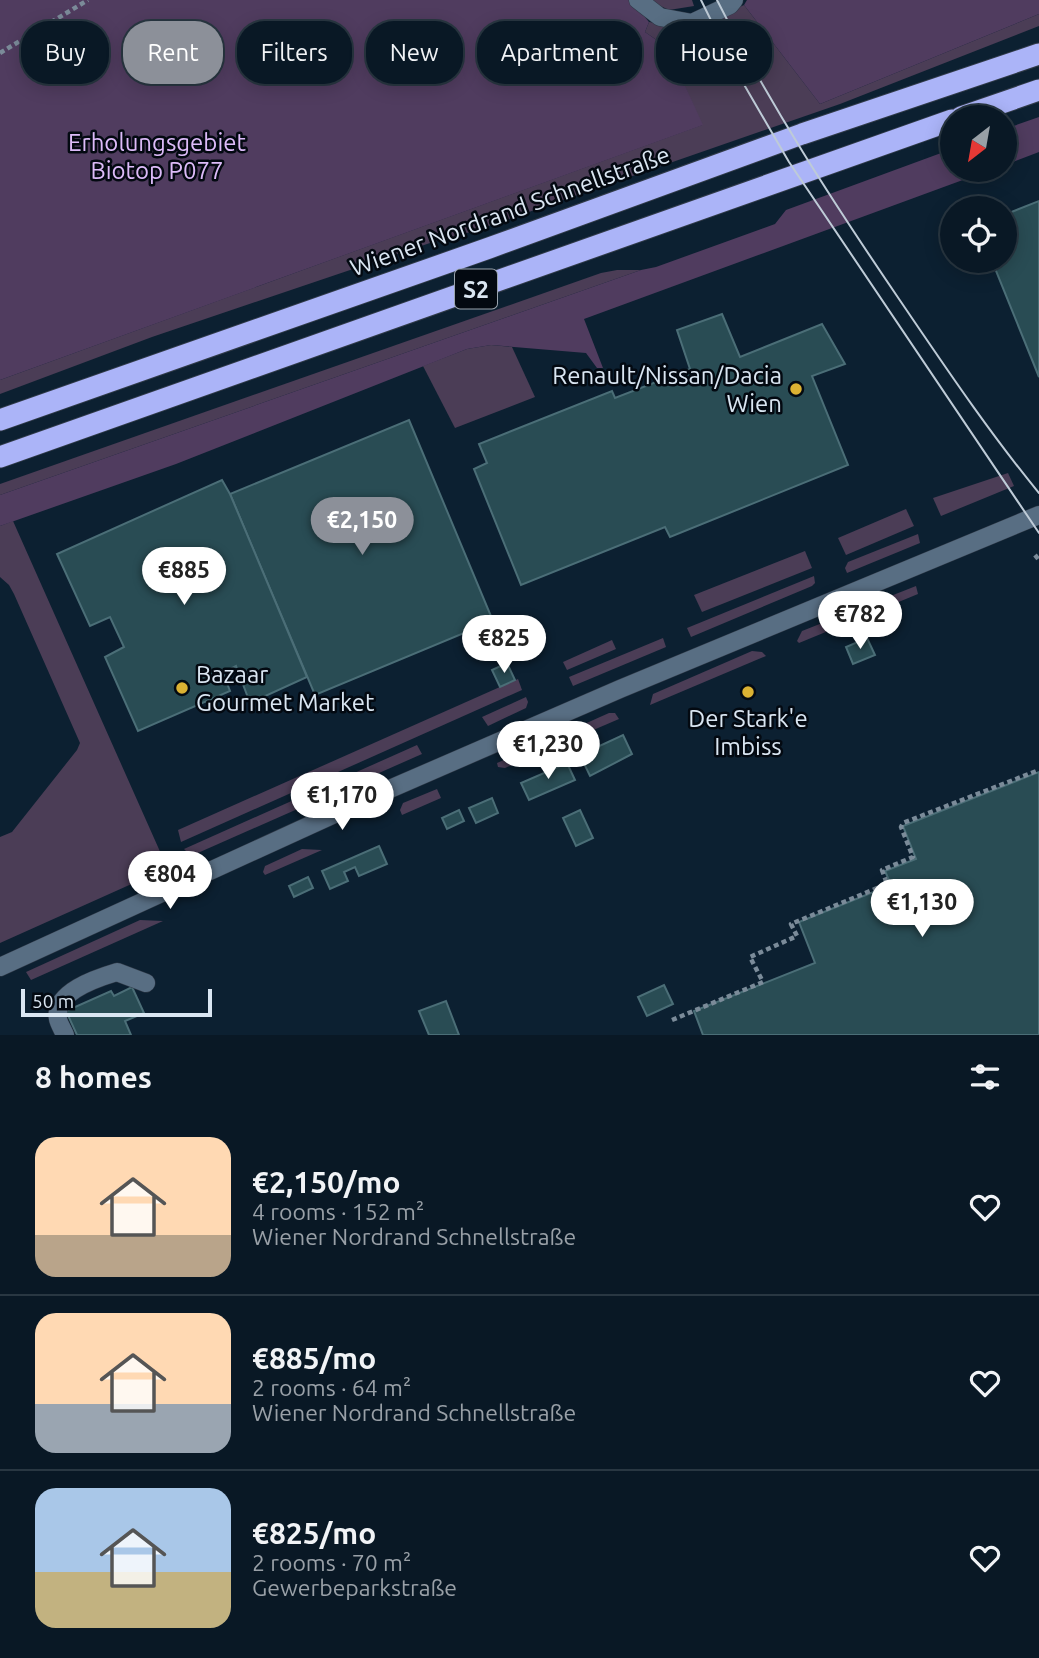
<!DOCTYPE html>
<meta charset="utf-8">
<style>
body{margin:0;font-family:Ubuntu,sans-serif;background:#12212d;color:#f1f3f6;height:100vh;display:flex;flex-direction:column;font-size:26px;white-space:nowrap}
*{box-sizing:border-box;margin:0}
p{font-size:23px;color:#99a0a7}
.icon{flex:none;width:38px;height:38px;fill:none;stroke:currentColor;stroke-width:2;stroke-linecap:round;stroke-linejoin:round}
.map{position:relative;height:1035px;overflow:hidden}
.drawer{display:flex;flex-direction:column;background:#091825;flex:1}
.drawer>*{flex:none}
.guide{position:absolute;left:21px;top:21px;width:998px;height:63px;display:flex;gap:14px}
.needle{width:46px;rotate:211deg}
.fabs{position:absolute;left:940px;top:105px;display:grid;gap:14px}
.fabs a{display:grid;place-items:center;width:77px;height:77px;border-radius:50%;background:#091825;box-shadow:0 4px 18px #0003,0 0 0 2px #293742;font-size:35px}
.scale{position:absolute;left:21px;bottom:18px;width:191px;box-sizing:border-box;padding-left:7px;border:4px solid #dae6f2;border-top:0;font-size:19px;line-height:24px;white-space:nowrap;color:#dae6f2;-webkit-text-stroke:5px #030911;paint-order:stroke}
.price{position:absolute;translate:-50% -60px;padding:0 16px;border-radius:24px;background:#fff;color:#222;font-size:23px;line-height:46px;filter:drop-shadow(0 2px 4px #0008)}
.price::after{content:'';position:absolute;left:50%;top:42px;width:21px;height:16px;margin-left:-10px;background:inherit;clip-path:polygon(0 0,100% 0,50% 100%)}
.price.current{background:#8c9099;color:#fff}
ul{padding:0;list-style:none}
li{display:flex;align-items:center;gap:21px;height:175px;padding:0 35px}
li+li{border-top:2px solid #293742}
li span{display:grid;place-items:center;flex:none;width:196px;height:140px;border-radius:21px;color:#555}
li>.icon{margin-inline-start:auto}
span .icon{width:84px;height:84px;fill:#fffc;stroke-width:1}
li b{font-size:30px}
h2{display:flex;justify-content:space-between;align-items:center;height:84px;padding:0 35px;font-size:30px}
.pill{padding:0 24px;border-radius:28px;background:#091825;box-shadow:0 4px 18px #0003,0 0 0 2px #293742;font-size:24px;line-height:63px}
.pill.current{background:#8c9099;color:#fff}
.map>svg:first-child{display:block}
</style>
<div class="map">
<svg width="1039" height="1035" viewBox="0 0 1039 1035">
<rect width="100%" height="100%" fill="#0c2031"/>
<g fill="#4b3d56">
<path d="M648,0H692L694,6L669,10Z"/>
<path d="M744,5L820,104L1039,14V26L840,104L474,231L430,243L152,337L0,394V380L702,125L668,48L645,32L649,22L694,29Z"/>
<path d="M617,270H641L0,495V484L601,273Z"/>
<path d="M491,345L512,347L535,397L455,428L423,366L467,349Z"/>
<path d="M1008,473L1014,486L941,516L933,498Z"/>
<path d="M906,509L914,526L846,555L838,538Z"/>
<path d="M13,521L166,865L165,869L0,943V837L12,832L77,750L80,743L14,594L9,585L0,577V526Z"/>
<path d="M918,534L920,543L847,573L845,568L848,562Z"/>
<path d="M805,551L812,568L702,612L694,595Z"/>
<path d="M814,576L815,583L812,586L691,637L687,628Z"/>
<path d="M916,586L918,594L799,643L797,641L802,631Z"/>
<path d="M663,638L666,647L573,686L569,677Z"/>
<path d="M612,640L616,649L567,670L563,662Z"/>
<path d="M752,651L762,652L766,656L650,705L653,694Z"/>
<path d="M518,679L522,690L181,842L178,830Z"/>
<path d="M526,697L528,702L526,708L488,726L482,717Z"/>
<path d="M609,713H615L619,719L505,768L498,767L497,763Z"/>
<path d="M417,745L422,754L191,856L184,849Z"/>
<path d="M437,789L441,798L402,815L400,810L403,803Z"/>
<path d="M302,849L322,850L265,875L263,872L265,866Z"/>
<path d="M140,920L163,921L31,980L26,972Z"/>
</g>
<g fill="#503c5f">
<path d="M0,0H631L649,22L645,32L668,48L703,125L0,380Z"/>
<path d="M747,0H1039V14L820,104L744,5Z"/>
<path d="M1039,117V152L1005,165V129Z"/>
<path d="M952,149V170H990L584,319L603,368H597L586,353L491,345L467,349L176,464L0,526V495L641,270L656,267L775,224L786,210Z"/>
</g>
<g fill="#294c54" stroke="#4b6e77" stroke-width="2">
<path d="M1039,201V377L992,261H1004V215Z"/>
<path d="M722,314L740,357L822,324L845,364L812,376L848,465L670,537L665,527L521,585L474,469L487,463L479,444L612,391L615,398L690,369L677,330Z"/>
<path d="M409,420L493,621L315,695L230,494Z"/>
<path d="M222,480L230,494L307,677L250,703L236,666L223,673L230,691L138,731L105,657L124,647L110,617L90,626L57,554Z"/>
<path d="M867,638L875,655L853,664L846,647Z"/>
<path d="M507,663L515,680L500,687L492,670Z"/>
<path d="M623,735L632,754L590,776L580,755Z"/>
<path d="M567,763L575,780L529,800L521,783Z"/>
<path d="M1039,772V1035H703L694,1011L815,963L799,922L891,885L885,871L916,859L903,826Z"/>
<path d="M492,798L498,813L476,823L469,808Z"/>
<path d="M459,810L464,821L447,829L442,818Z"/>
<path d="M580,810L593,838L576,846L563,818Z"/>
<path d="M379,846L387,864L359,876L355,867L344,872L348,881L330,889L322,871Z"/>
<path d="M308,877L313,888L294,897L289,886Z"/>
<path d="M664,985L673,1004L647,1016L638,997Z"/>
<path d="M132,987L144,1013L125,1021L131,1035H77L66,1011L111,991L114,996Z"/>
<path d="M446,1001L459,1035H429L419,1011Z"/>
</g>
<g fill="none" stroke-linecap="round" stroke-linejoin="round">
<g stroke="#303a48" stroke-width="19">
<g id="minor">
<path d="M638,0L660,17L692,23L730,5L734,0"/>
<path d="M0,967L376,795L620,689L1039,515"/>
<path d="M65,1035C63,1030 59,1024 58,1019C53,992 97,978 117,972L146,983"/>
</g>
</g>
<g stroke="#303a48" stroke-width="23">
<g id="highway">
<path d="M961,117L1039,90"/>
<path d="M0,420L489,248L802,134L1039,54"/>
<path d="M0,457L952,120"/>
</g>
</g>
<g stroke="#7b8b99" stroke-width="4.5" stroke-dasharray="5 3.5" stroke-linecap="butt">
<path d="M0,53L88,0"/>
<path d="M1035,555L1039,560"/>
<path d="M672,1020L763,982L750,957L797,936L791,924L887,884L882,870L913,857L901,827L903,823L1039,770"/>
</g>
<use href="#minor" stroke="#586e83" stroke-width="18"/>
<use href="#highway" stroke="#abb4f8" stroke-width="21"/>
<g stroke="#becbd7" stroke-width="2">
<path d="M701,0L735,69L789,162L1039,533"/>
<path d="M717,0C770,105 833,202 899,299C944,365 988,431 1039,493"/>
</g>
</g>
<g fill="#dbb233" stroke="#030911" stroke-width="2.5">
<circle cx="796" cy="389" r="7"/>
<circle cx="182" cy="688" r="7"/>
<circle cx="748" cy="692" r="7"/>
</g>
<g text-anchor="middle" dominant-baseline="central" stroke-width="5" stroke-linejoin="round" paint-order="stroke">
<rect fill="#030911" stroke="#9aa4ae" stroke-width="2" x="455" y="269.5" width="42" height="39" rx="5"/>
<g font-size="23" font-weight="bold" fill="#dae6f2">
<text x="476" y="289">S2</text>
</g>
<g font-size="24" fill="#ddbbf9" stroke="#030911">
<text x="157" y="142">Erholungsgebiet<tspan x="157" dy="28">Biotop P077</tspan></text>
</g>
<g font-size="24" fill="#dae6f2" stroke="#030911">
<text transform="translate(510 211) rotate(-20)">Wiener Nordrand Schnellstraße</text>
</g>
<g font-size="24" fill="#dae6f2" stroke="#030911" text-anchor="end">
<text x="782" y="375">Renault/Nissan/Dacia<tspan x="782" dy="28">Wien</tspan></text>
<text x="196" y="674" text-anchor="start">Bazaar<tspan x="196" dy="28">Gourmet Market</tspan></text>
<text x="748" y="718" text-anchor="middle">Der Stark'e<tspan x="748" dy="28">Imbiss</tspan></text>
</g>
</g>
</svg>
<div class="fabs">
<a><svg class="needle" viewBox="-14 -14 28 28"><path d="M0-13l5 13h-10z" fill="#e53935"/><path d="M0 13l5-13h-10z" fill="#99a0a7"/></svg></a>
<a><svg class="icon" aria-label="locate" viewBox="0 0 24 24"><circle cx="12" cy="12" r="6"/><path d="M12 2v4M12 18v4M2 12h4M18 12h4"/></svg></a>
</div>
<div class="scale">50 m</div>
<b class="price current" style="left:362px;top:557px">€2,150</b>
<b class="price" style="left:184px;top:607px">€885</b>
<b class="price" style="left:860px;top:651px">€782</b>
<b class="price" style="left:504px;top:675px">€825</b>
<b class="price" style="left:548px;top:781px">€1,230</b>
<b class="price" style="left:342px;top:832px">€1,170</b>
<b class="price" style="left:170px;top:911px">€804</b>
<b class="price" style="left:922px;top:939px">€1,130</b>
<div class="guide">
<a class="pill">Buy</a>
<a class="pill current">Rent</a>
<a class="pill">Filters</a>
<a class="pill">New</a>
<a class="pill">Apartment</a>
<a class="pill">House</a>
</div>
</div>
<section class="drawer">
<h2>8 homes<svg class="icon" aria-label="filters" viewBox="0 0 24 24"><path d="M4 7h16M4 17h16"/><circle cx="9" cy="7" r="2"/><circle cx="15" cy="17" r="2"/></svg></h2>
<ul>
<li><span style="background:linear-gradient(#ffd9b3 70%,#b9a48a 0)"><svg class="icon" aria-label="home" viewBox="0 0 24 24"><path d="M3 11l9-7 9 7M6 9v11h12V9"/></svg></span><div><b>€2,150/mo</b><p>4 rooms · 152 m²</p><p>Wiener Nordrand Schnellstraße</p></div><svg class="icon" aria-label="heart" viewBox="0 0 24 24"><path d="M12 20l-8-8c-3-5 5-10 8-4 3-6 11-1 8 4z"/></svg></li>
<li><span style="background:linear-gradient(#ffd9b3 65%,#9aa5b1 0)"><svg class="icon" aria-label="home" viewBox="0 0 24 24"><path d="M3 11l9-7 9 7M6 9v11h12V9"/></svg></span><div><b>€885/mo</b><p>2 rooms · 64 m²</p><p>Wiener Nordrand Schnellstraße</p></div><svg class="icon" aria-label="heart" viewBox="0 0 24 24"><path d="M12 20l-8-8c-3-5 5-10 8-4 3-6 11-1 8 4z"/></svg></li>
<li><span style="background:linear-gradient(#a9c7e8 60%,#c2b280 0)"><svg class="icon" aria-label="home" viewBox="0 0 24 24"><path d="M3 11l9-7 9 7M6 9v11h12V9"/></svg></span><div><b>€825/mo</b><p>2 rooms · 70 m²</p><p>Gewerbeparkstraße</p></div><svg class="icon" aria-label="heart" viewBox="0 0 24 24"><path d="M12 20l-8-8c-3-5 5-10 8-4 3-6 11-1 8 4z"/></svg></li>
</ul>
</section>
